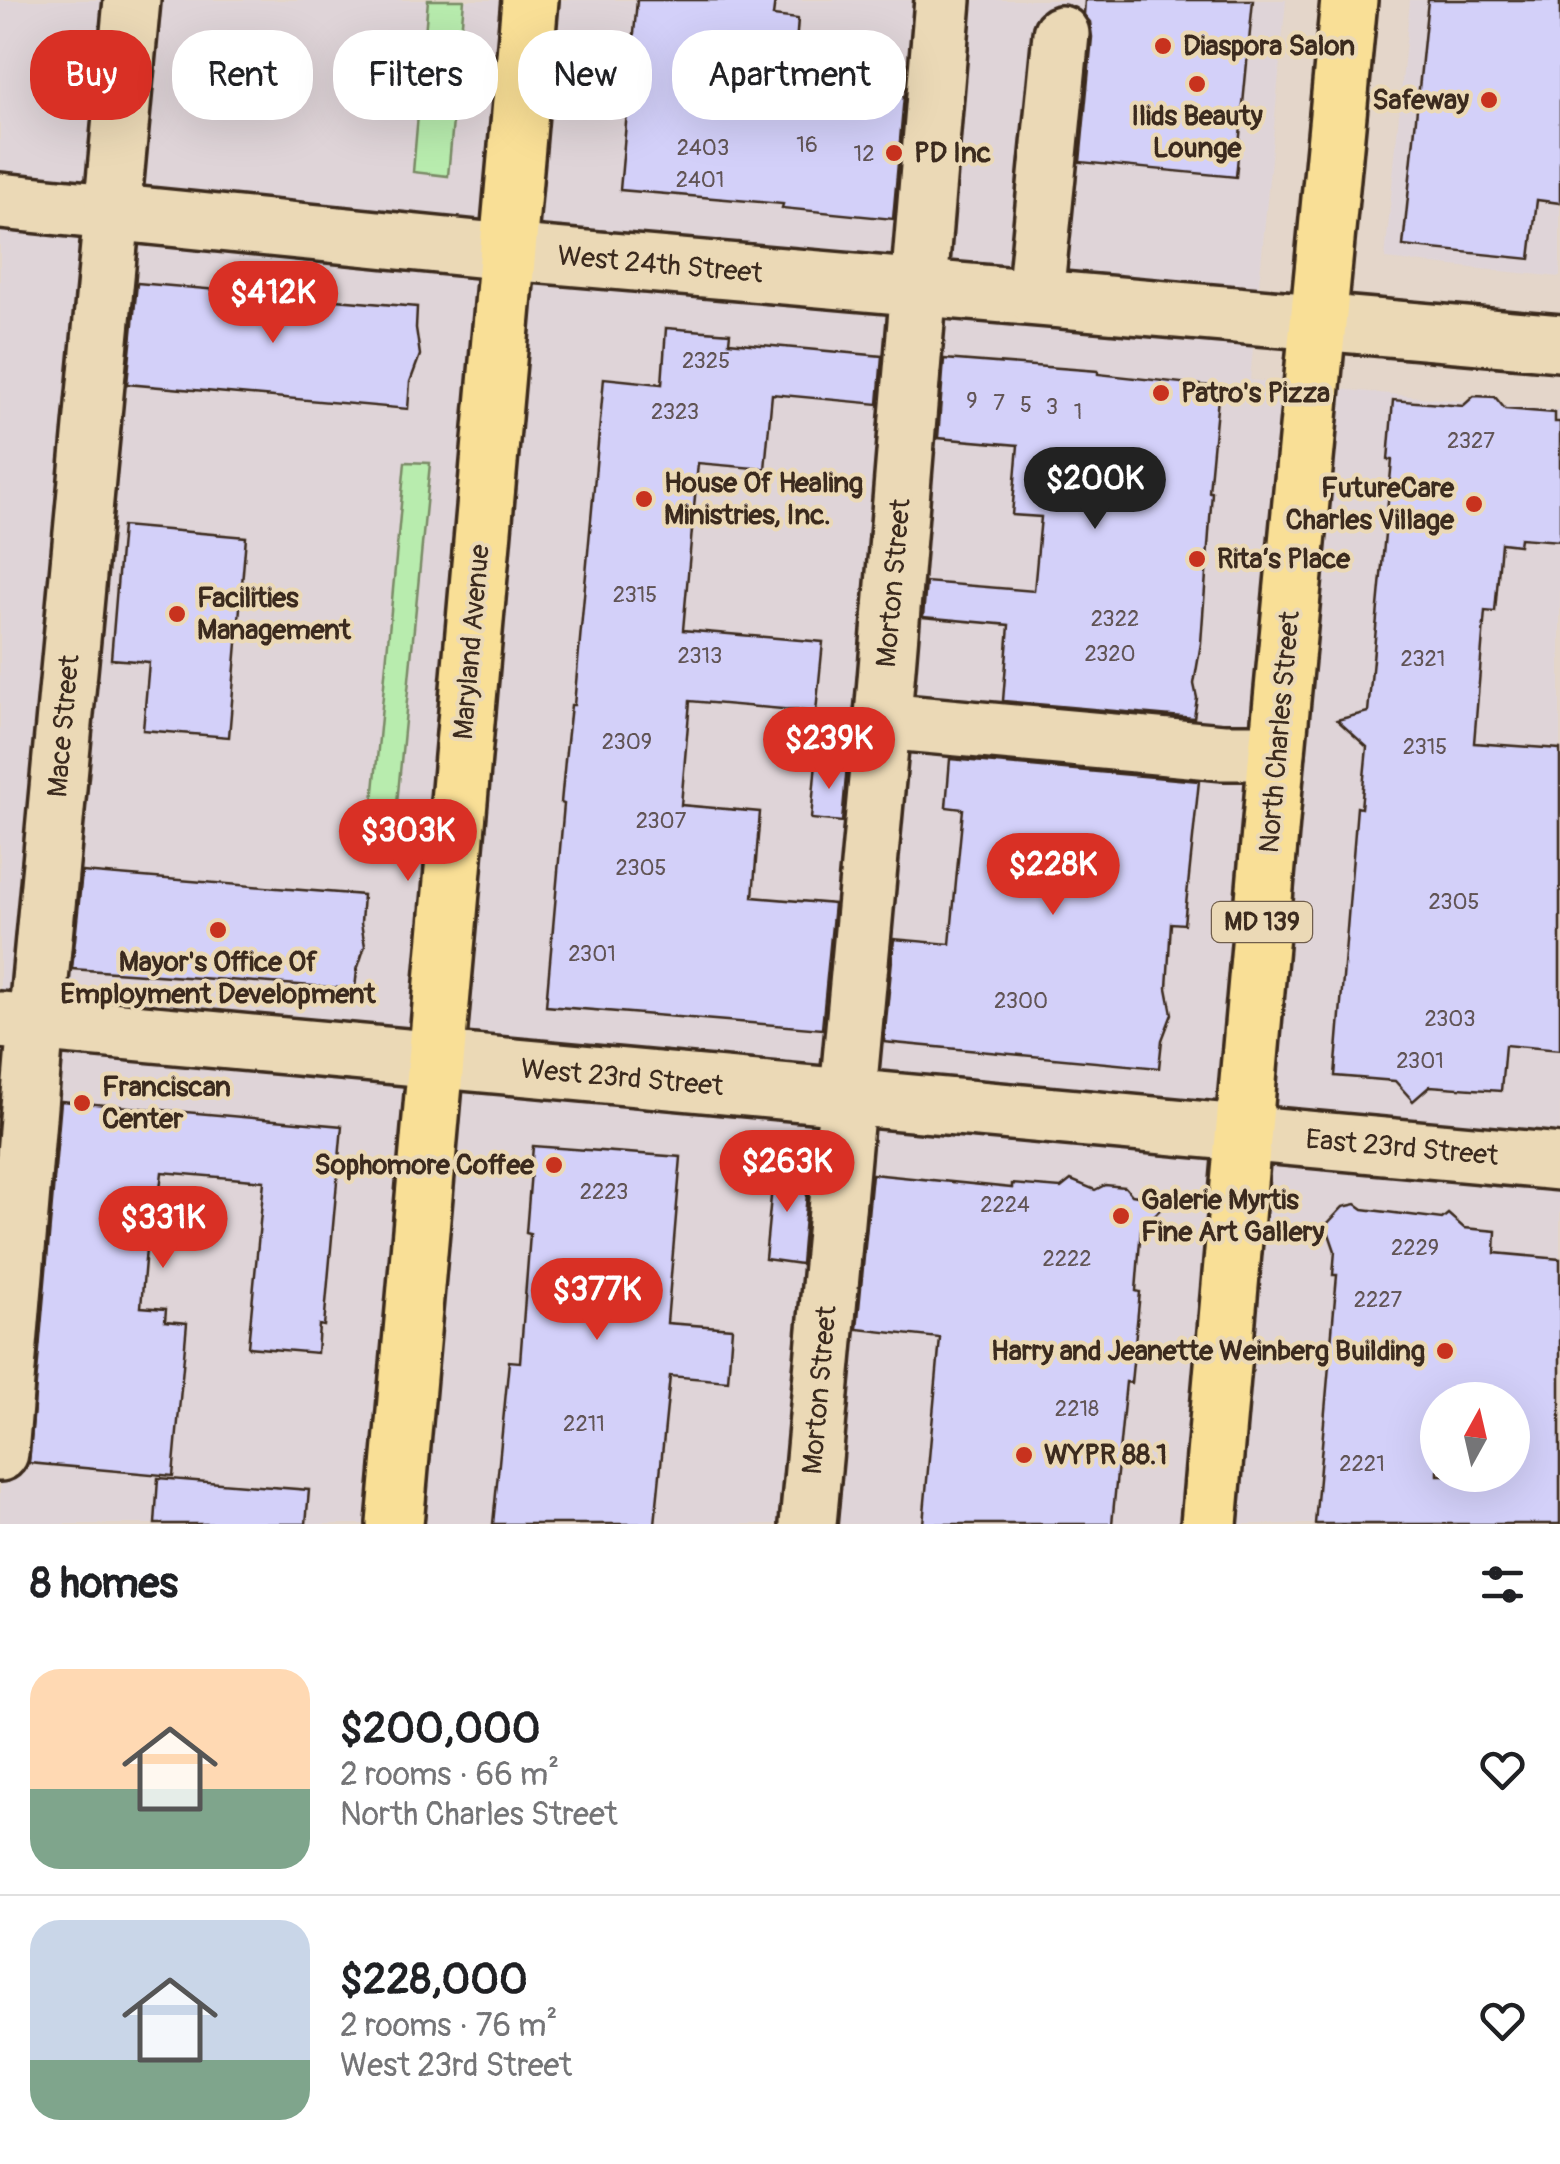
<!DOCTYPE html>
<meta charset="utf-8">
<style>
body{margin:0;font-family:Pangolin,sans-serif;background:#f6f6f6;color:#202124;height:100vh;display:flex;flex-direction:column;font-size:38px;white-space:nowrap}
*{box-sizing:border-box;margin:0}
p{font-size:32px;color:#757577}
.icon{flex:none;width:55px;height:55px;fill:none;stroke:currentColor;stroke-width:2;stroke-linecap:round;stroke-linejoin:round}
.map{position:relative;height:1524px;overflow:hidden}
.side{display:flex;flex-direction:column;background:#fff;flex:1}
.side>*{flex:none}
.hud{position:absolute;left:30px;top:30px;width:1000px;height:90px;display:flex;gap:20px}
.needle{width:65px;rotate:8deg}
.tools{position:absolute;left:1420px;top:1382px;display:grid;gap:20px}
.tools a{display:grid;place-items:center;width:110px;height:110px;border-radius:50%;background:#fff;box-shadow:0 10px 40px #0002;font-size:50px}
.price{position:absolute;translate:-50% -85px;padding:0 22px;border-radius:35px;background:#d93025;color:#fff;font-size:32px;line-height:65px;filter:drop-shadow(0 2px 5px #0008)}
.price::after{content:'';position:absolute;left:50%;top:60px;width:30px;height:22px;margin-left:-15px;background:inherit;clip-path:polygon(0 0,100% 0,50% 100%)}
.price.on{background:#222;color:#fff}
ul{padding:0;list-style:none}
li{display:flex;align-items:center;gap:30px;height:250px;padding:0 30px}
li+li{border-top:2px solid #e0e0e0}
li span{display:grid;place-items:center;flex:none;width:280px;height:200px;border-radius:30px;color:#555}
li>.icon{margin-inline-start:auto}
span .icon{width:120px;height:120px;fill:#fffc;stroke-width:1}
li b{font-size:42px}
h2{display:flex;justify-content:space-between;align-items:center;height:120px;padding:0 30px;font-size:42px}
.pill{padding:0 35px;border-radius:40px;background:#fff;box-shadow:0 10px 40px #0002;font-size:35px;line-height:90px}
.pill.on{background:#d93025;color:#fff}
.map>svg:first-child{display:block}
</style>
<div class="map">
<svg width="1560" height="1524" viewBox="0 0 1560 1524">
<rect width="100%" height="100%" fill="#e4d6ca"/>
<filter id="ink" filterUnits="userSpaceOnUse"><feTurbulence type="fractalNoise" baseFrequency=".01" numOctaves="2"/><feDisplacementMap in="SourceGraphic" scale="20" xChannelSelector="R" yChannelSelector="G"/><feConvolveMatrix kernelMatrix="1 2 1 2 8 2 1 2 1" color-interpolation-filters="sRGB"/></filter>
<g filter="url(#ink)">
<g fill="#dfd4d8" fill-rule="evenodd">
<path d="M0,0H1286L1250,380L1560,411V1524H0ZM1438,1400H1512V1475H1438Z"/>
<path d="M1410,0H1560V277L1385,259Z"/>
</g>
<g fill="#b8ecae" stroke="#7a8b66" stroke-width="2.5">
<path d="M428,0H464L448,176L413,172Z"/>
<path d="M405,462L430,463L395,824L371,823Z"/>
</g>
<g fill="#d3d0f9" stroke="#3b2a1e" stroke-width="2.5" fill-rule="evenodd">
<path d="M637,0H775L773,16L798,19L793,84L904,96L893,219L782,208L783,204L620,190Z"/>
<path d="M1085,0H1253L1236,177L1080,162L1092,37L1090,22L1084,15Z"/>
<path d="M1428,0H1560V203L1537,200L1530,259L1403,246Z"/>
<path d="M137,283L417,307L416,328L420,355L410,382L408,409L127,384Z"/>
<path d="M666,328L730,333L729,342L882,356L878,404L772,394L765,469L698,463L683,630L823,642L816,712L690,701L681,805L760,812L753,897L834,904L822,1029L546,1006L564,804L561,803L565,760L571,705H574L604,378L662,384Z"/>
<path d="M944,359L1098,371V374L1219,387L1209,492H1212L1201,643L1194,684L1197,698L1194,718L1003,701L1009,625L923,617L926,582L1034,591L1041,517L1012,515L1018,445L938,438Z"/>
<path d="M1474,396L1495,397L1505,409L1555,413V422H1560V541L1520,538L1519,545L1501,543L1495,612L1485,611L1474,743L1560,749V1050L1505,1045L1501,1091L1430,1086L1413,1101L1395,1081L1335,1076L1357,807L1361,808L1367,747L1337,720L1368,712L1392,460H1388L1393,400L1463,406Z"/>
<path d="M122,526L246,537L229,737L143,730L149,662L111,659Z"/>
<path d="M950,759L1199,781L1184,924L1171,923L1167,988L1172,1014L1162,1040L1159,1068L884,1042L894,939L950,944L963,809L946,807Z"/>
<path d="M816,762L847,765L842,822L811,819Z"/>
<path d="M82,872L363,895L361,923L365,946L357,970L355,989L72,969Z"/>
<path d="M61,1101L342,1126L324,1326L319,1325L317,1353L248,1347L264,1181L162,1172L160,1190H151L141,1307L166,1309L165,1321L187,1323L173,1476L29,1463Z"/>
<path d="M533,1146L681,1157L667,1323L732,1328L728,1381L670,1376L655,1524H493L509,1361L520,1362L530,1234L526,1233Z"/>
<path d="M774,1166L809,1170L801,1264L765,1259Z"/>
<path d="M872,1174L1012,1188V1184L1061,1188L1071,1180L1095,1190L1105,1185L1125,1187L1132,1195L1169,1201L1141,1228L1136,1291L1140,1292L1131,1383L1126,1382L1112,1524H923L940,1338L857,1329Z"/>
<path d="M1356,1204L1363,1209L1442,1219L1448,1214L1464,1228L1496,1231L1495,1253L1560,1259V1524H1315L1337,1275H1333L1335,1251L1326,1225L1343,1207ZM1438,1400H1512V1475H1438Z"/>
<path d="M158,1478L309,1490L306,1524H155Z"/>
</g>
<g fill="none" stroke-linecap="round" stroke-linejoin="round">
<g stroke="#3b2a1e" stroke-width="62">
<g id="minor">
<path d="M0,201L507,252L1560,343"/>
<path d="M1035,297L1061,34"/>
<path d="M882,721L1223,752H1277"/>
<path d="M0,1020L1560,1162"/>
<path d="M0,1453L36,1023L132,0"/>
<path d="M808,1524L884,704L943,0"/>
</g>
</g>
<g stroke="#3b2a1e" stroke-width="62">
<g id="major">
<path d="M395,1524L530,0"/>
<path d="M1209,1524L1277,752L1349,0"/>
</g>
</g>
<use href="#minor" stroke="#ebd9b6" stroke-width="55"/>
<use href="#major" stroke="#f9df96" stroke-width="55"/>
</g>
</g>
<g fill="#c8321e" stroke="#ebd9b6" stroke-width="4">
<circle cx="1163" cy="46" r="10"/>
<circle cx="1197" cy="84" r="10"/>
<circle cx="1489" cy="100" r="10"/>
<circle cx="894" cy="153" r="10"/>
<circle cx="1161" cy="393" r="10"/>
<circle cx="644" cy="499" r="10"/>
<circle cx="1474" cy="504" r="10"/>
<circle cx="1197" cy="559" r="10"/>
<circle cx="177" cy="614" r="10"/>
<circle cx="218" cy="930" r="10"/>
<circle cx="82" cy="1103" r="10"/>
<circle cx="554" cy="1165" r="10"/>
<circle cx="1121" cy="1216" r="10"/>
<circle cx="1445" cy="1351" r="10"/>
<circle cx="1024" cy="1455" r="10"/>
</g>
<g text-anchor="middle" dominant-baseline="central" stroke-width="8" stroke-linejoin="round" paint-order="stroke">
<g font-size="22" fill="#615455">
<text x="807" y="145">16</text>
<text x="703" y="148">2403</text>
<text x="864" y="154">12</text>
<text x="700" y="180">2401</text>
<text x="706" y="361">2325</text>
<text x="972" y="401">9</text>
<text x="999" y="403">7</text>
<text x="1026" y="405">5</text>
<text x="1052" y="407">3</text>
<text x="675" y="412">2323</text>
<text x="1078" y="412">1</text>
<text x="1471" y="441">2327</text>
<text x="635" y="595">2315</text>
<text x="1115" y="619">2322</text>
<text x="1110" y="654">2320</text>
<text x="700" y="656">2313</text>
<text x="1423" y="659">2321</text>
<text x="627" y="742">2309</text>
<text x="1425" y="747">2315</text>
<text x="661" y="821">2307</text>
<text x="641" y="868">2305</text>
<text x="1454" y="902">2305</text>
<text x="592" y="954">2301</text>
<text x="1021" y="1001">2300</text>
<text x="1450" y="1019">2303</text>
<text x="1420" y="1061">2301</text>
<text x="604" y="1192">2223</text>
<text x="1005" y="1205">2224</text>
<text x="1415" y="1248">2229</text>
<text x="1067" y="1259">2222</text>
<text x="1378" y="1300">2227</text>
<text x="1077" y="1409">2218</text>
<text x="584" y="1424">2211</text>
<text x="1362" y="1464">2221</text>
</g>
<rect fill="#ebd9b6" stroke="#705e4c" stroke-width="2.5" x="1212" y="902" width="100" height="40" rx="8"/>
<g font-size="25" font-weight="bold" fill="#3b2a1e">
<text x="1262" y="922">MD 139</text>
</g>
<g font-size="28" font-weight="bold" fill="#3b2a1e" stroke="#ebd9b6" text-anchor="start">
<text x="1183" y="46">Diaspora Salon</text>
<text x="1469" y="100" text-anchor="end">Safeway</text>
<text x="1197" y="116" text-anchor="middle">Ilids Beauty<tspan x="1197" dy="32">Lounge</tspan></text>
<text x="914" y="153">PD Inc</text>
<text x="1181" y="393">Patro's Pizza</text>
<text x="664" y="483">House Of Healing<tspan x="664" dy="32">Ministries, Inc.</tspan></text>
<text x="1454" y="488" text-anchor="end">FutureCare<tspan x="1454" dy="32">Charles Village</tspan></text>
<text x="1217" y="559">Rita’s Place</text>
<text x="197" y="598">Facilities<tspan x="197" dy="32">Management</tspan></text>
<text x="218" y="962" text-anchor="middle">Mayor's Office Of<tspan x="218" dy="32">Employment Development</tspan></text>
<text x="102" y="1087">Franciscan<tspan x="102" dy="32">Center</tspan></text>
<text x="534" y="1165" text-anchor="end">Sophomore Coffee</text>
<text x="1141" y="1200">Galerie Myrtis<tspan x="1141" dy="32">Fine Art Gallery</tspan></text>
<text x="1425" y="1351" text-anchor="end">Harry and Jeanette Weinberg Building</text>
<text x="1044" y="1455">WYPR 88.1</text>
</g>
<g font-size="28" fill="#3b2a1e" stroke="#ebd9b6">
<text transform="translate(660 265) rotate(5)">West 24th Street</text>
<text transform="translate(894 583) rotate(-85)">Morton Street</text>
<text transform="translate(472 642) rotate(-85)">Maryland Avenue</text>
<text transform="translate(64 726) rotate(-85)">Mace Street</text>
<text transform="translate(1280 732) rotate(-85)">North Charles Street</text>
<text transform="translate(622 1078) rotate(5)">West 23rd Street</text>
<text transform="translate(1402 1148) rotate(5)">East 23rd Street</text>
<text transform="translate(820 1390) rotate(-85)">Morton Street</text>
</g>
</g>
</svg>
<div class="tools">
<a><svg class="needle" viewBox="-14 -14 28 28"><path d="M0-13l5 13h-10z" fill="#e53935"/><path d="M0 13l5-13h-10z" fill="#757577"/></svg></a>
</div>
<b class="price" style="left:273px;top:346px">$412K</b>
<b class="price on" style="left:1095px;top:532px">$200K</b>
<b class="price" style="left:829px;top:792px">$239K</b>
<b class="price" style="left:408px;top:884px">$303K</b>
<b class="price" style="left:1053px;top:918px">$228K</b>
<b class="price" style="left:787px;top:1215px">$263K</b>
<b class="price" style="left:163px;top:1271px">$331K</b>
<b class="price" style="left:597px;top:1343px">$377K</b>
<div class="hud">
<a class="pill on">Buy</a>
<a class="pill">Rent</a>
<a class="pill">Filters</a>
<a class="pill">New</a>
<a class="pill">Apartment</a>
</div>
</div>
<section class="side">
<h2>8 homes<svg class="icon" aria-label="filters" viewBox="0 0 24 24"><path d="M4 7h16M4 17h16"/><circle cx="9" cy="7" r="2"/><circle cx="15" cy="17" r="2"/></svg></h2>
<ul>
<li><span style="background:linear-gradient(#ffd9b3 60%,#7fa58c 0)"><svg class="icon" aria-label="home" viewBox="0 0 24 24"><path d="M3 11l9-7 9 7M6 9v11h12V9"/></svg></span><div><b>$200,000</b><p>2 rooms · 66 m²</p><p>North Charles Street</p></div><svg class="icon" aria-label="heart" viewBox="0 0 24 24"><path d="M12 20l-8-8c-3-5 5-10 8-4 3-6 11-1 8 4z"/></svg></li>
<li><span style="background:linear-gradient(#c9d6e8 70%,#7fa58c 0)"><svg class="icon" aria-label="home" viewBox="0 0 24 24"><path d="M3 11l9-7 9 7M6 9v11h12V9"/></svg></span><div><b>$228,000</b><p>2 rooms · 76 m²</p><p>West 23rd Street</p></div><svg class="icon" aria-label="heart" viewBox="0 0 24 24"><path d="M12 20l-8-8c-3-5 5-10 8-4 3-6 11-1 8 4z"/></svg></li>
</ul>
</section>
